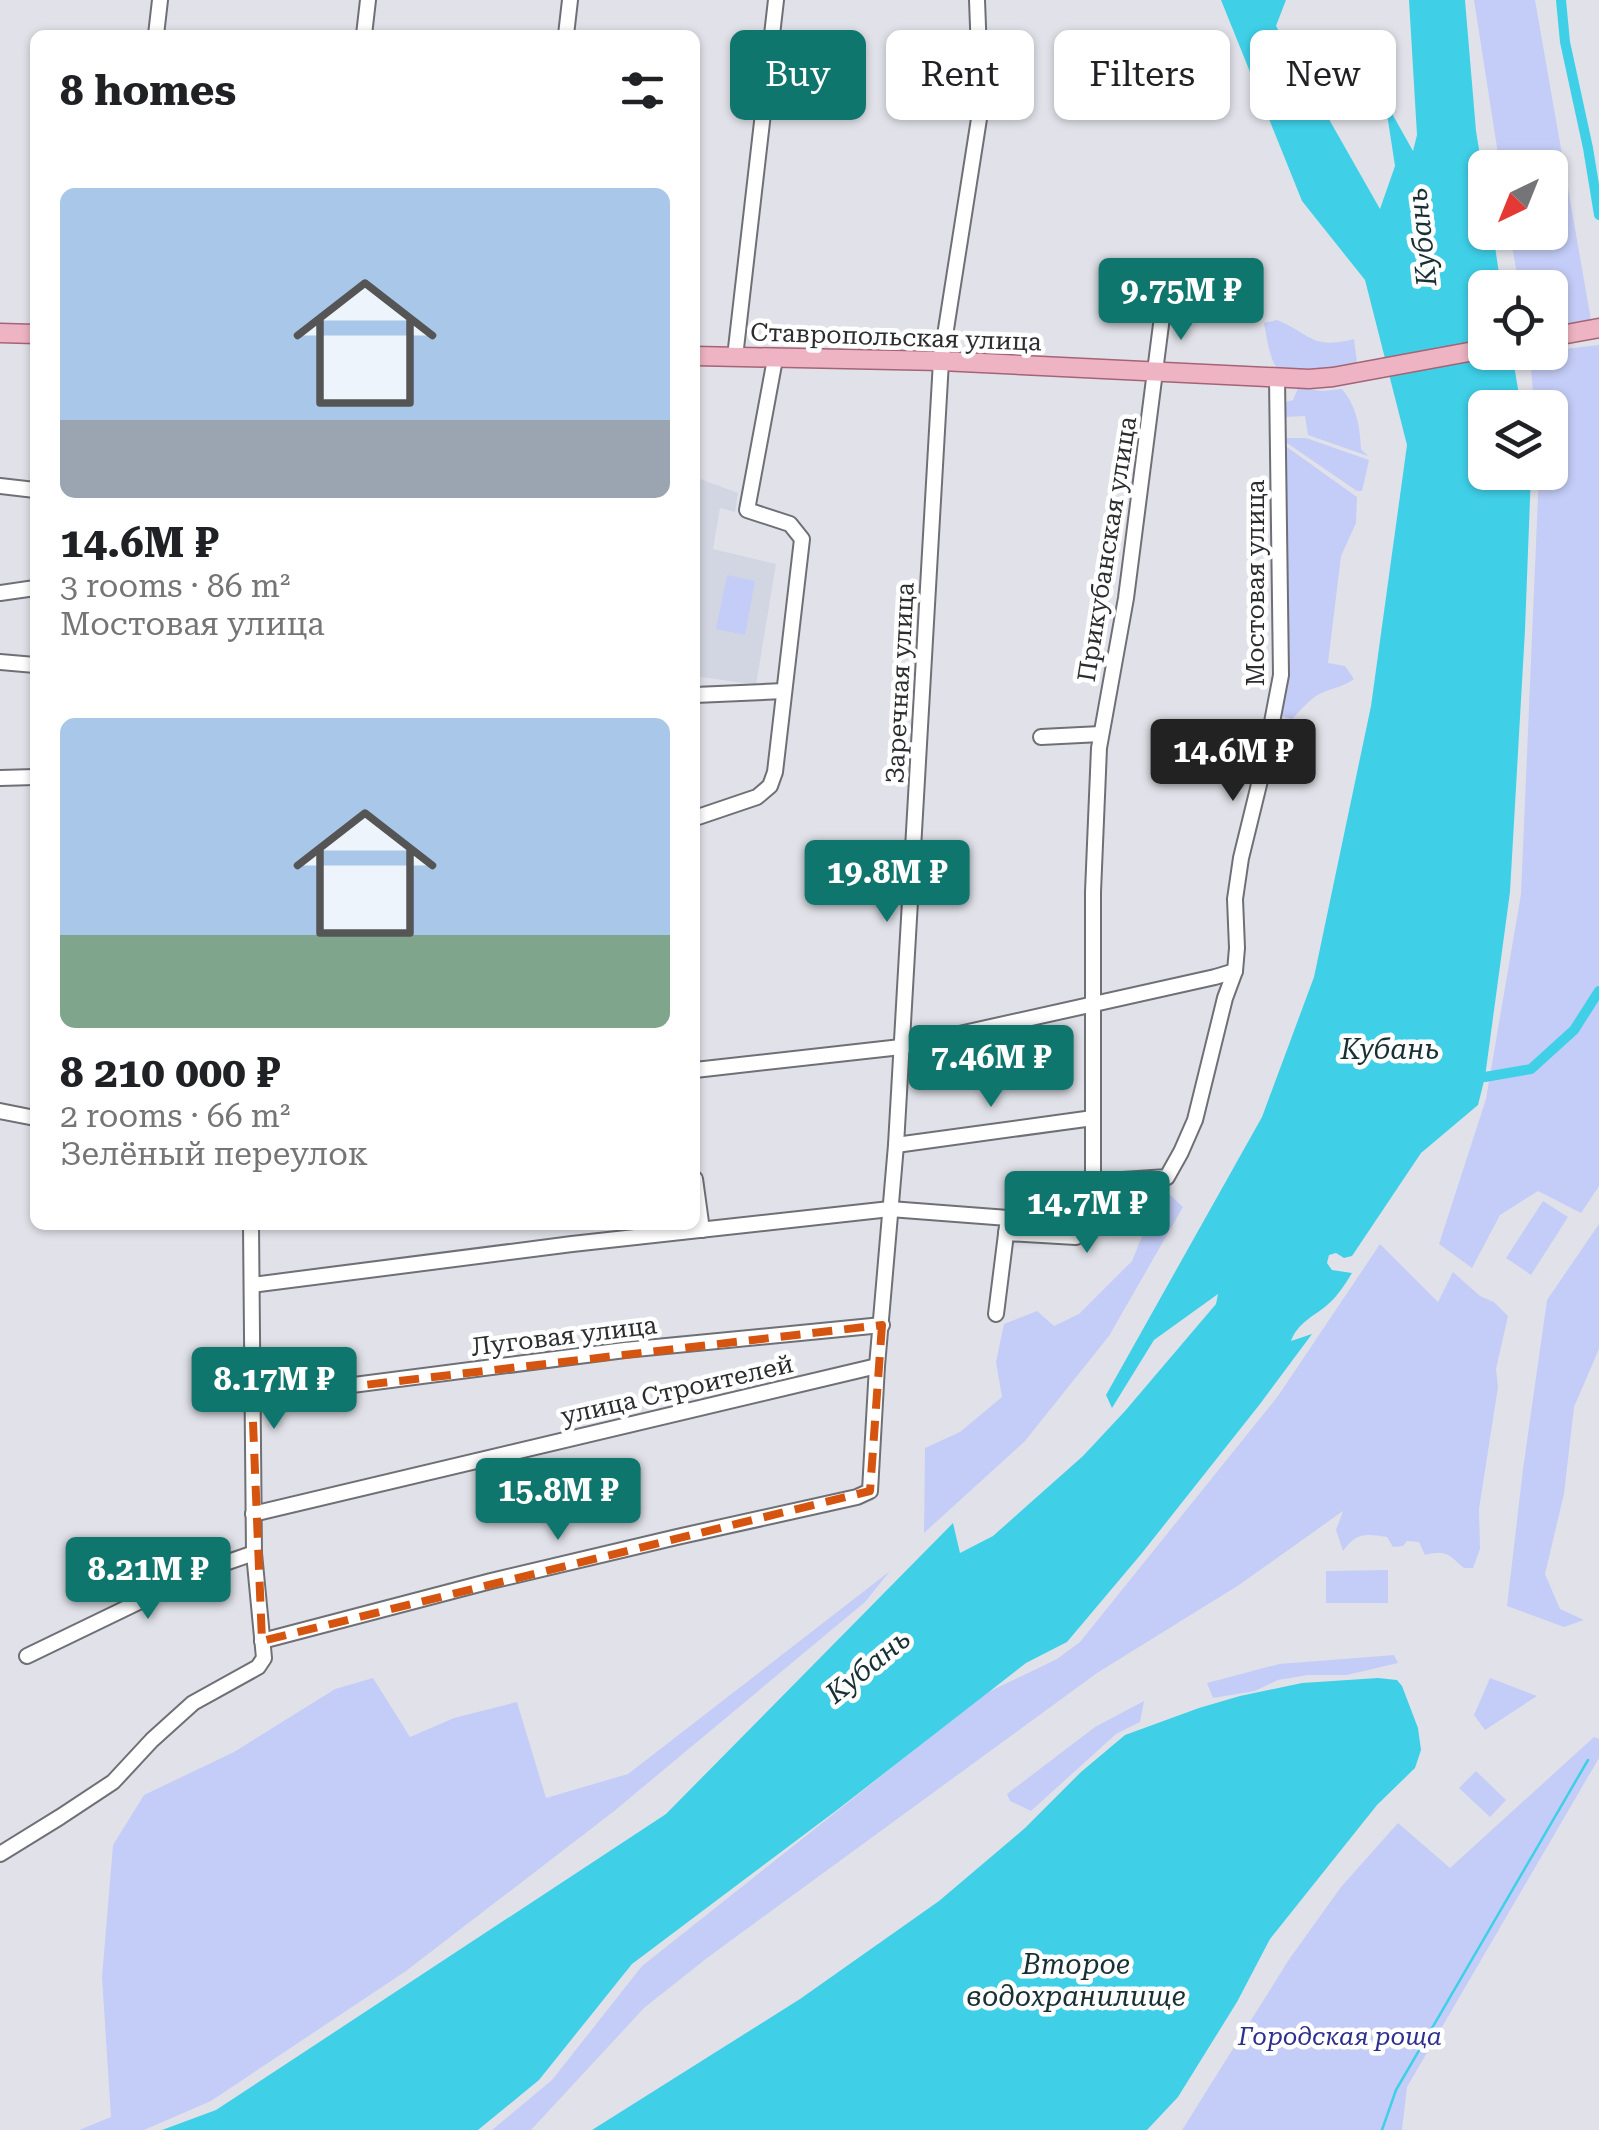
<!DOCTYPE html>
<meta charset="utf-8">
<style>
body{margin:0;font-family:"Roboto Serif",serif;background:#f2f2f2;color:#202124;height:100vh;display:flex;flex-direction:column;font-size:38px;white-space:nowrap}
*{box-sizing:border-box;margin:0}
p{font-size:32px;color:#757577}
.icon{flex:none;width:55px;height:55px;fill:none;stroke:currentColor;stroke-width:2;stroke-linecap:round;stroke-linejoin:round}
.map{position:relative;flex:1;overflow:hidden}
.details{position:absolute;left:30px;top:30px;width:670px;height:1200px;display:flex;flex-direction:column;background:#fff;border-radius:15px;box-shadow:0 2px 8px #0004}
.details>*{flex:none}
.banner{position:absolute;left:730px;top:30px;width:718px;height:90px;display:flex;gap:20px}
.needle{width:65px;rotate:223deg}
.fabs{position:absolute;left:1468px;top:150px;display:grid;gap:20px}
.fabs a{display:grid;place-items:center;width:100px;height:100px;border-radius:15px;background:#fff;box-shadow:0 2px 8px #0004;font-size:50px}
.price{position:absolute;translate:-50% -85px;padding:0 22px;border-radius:10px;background:#0f766e;color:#fff;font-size:32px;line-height:65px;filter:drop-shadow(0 2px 5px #0008)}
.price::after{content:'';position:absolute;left:50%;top:60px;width:30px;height:22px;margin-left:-15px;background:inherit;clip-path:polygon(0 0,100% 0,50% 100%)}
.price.on{background:#222;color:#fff}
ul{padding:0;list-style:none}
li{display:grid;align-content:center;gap:20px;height:530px;padding:0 30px}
li span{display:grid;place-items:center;height:310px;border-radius:15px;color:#555}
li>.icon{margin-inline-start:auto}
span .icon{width:180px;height:180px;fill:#fffc;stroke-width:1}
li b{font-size:42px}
h2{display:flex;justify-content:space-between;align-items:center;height:120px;padding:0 30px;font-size:42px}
.tag{padding:0 35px;border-radius:15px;background:#fff;box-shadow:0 2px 8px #0004;font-size:35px;line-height:90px}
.tag.on{background:#0f766e;color:#fff}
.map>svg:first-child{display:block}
</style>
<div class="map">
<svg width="1599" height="2130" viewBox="0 0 1599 2130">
<rect width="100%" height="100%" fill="#e1e2e9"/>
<path fill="#d2d6e2" d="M695,477L738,493L735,512L720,508L713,549L776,564L756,685L695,676Z"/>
<g fill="#c4cdf7">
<path d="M1474,0H1535L1591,320L1550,325V288L1519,287L1510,233L1550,232V168L1500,167Z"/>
<path d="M1277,320C1311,334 1311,350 1354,339L1357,362C1340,367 1293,379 1278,368C1270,363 1266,333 1264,323Z"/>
<path d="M1599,345V1186L1581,1213L1538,1191L1500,1215L1472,1268L1439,1244L1486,1099L1521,894L1539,473L1550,472V408L1534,407L1530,353Z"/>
<path d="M1298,388L1323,391L1342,389C1357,407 1360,427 1361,449L1368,456L1308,435L1305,416L1285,417L1282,409L1285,402L1293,400Z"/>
<path d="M1283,438H1306L1369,460L1362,491H1357L1284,441Z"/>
<path d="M1284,445L1357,497L1356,523L1341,556L1328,663L1345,666L1354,679C1342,688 1329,688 1316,696C1307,702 1299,712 1292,719L1277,715Z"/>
<path d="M727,575L755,581L745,635L716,629Z"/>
<path d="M1168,1193L1183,1207L1109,1336L1025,1441L924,1533L925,1448L960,1432L1002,1397L996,1362L1004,1324L1037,1311L1054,1326L1079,1314L1132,1261L1149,1219Z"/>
<path d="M1543,1201L1568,1217L1531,1275L1506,1258Z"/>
<path d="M1599,1224V1349L1574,1407L1564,1494L1545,1574L1560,1609L1584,1620L1564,1627L1507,1606L1523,1469L1547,1300Z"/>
<path d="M1380,1244L1438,1302L1453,1272L1480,1296L1494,1302L1508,1316L1496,1369L1498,1387L1479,1509L1480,1549L1473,1568H1464C1449,1555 1446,1549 1425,1555L1419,1542L1407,1541L1403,1546L1393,1547L1387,1537C1365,1534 1357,1532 1343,1551L1336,1530L1343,1511L1239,1585L1097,1673L707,1958L644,2008L531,2130H492L552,2080L642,1966L986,1693L1057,1659L1080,1642L1278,1396Z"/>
<path d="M1388,1570V1603H1326V1571Z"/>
<path d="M890,1571L865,1602L613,1812L406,1971L211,2101L144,2130H79L111,2117L102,1977L113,1845L144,1795L234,1752L335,1689L373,1678L410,1737L454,1718L517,1702L546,1798L628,1774Z"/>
<path d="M1394,1655L1398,1663L1347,1675H1308L1278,1680L1255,1691L1213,1698L1207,1683L1279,1664Z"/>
<path d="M1490,1678L1537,1696L1485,1730L1474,1715Z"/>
<path d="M1144,1701L1140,1722L1116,1734L1031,1811L1010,1801L1007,1794L1095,1727Z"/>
<path d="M1594,1737L1599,1739V1758L1407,2087L1402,2130H1182L1290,1958L1341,1887L1398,1823L1450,1868Z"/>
<path d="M1476,1771L1506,1800L1490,1817L1459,1788Z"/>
</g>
<g fill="#3fd0e8">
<path d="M1221,0H1286L1276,26L1380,209L1395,166L1385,101L1413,151L1417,135L1409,0H1465L1476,131L1485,185V232L1493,233L1501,287L1485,288V352L1512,353L1521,407L1485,408V472L1531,473L1525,630L1510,892L1485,1077L1478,1105L1421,1153L1352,1256L1344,1258L1336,1253L1329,1255L1327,1263L1332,1270L1352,1273C1344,1286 1337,1297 1326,1306C1311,1318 1298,1323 1291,1341L1312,1334L1260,1404L1142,1553L1067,1642L1026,1663L837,1810L632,1964L539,2080L478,2130H162L216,2110L666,1814L953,1523L960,1553L993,1536L1083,1456L1125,1411L1216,1304L1218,1294L1154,1340L1112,1408L1106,1395L1262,1117L1314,977L1371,706L1407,445L1365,280L1302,201Z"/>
<path d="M1378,1678L1397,1680L1402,1686L1418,1728L1421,1750L1415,1768L1377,1805L1270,1939L1237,2002L1178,2097L1147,2130H592L800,1999L939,1901L1025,1828L1081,1772L1125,1735L1199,1708L1240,1696L1302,1683Z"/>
</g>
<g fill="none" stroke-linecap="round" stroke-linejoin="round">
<path stroke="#3fd0e8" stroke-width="2.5" d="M1382,2130L1396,2090L1588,1760"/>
<g stroke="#3fd0e8" stroke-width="10">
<path d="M1561,0L1565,42L1588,148L1599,215"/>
<path d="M1485,1077L1531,1069L1574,1030L1599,991"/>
</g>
<g stroke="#6f7076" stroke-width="18">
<g id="minor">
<path d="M156,35L160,0"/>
<path d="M364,35L368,0"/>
<path d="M566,35L570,0"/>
<path d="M735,357L776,0"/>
<path d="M0,486L35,490"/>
<path d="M0,593L35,588"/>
<path d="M0,662L35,665"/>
<path d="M695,695L784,691"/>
<path d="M1041,737L1101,734"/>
<path d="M0,778L35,777"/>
<path d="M695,818L757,797L770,786L775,772L802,539L790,524L747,510L775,359"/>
<path d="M695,1070L901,1047L1215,977L1235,971"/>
<path d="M0,1111L35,1118"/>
<path d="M896,1145L1093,1118"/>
<path d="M695,1179L702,1230"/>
<path d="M1093,1182L1167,1177L1181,1152L1195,1120L1225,998L1235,971L1237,948L1235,899L1241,858L1264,764L1281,675L1277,379"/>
<path d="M1006,1233L1076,1237C1096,1227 1092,1202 1093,1182V892L1099,748L1126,598L1163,309"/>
<path d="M252,1285L572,1244L890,1209L1008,1218L996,1314"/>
<path d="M252,1398L625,1350L882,1325"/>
<path d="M253,1514L877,1366"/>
<path d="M262,1641L491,1581L677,1537L857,1497L870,1491L877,1366L896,1145L941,361L981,106L977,0"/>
<path d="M27,1656L205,1570L254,1553"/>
<path d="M0,1854L60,1817L113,1782L152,1740L193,1703L258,1667L264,1658L254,1553L251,1225"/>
</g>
</g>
<g stroke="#a46475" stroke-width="21">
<g id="major">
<path d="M0,333L35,334"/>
<path d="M1550,337L1599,328"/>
<path d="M695,356L941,361L1309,379L1333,377L1485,349"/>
</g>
</g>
<use href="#minor" stroke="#fff" stroke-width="14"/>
<use href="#major" stroke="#efb4c3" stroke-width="18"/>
</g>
<path fill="none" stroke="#d55510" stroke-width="8" stroke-dasharray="20 12" stroke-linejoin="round" d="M882,1325L870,1491L262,1641L252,1398Z"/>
<g text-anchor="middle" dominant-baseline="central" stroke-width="9" stroke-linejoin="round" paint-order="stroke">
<g font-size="25" fill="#2c2d2f" stroke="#fff">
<text transform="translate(896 337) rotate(2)">Ставропольская улица</text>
<text transform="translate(1107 549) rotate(-81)">Прикубанская улица</text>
<text transform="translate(1255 583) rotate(-90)">Мостовая улица</text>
<text transform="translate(900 683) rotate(-87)">Заречная улица</text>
<text transform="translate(564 1336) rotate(-7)">Луговая улица</text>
<text transform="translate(677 1390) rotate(-13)">улица Строителей</text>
</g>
<g font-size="25" font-style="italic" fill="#2e2f8e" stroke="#fff">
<text x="1340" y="2036">Городская роща</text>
</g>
<g font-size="28" font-style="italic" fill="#183034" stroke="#fff">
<text transform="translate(1422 237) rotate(-96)">Кубань</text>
<text x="1390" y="1049">Кубань</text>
<text transform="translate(868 1666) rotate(-39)">Кубань</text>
<text x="1076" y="1964">Второе<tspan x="1076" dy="32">водохранилище</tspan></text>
</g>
</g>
</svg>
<div class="fabs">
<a><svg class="needle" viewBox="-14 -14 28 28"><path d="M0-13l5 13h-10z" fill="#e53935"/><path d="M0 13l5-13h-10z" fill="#757577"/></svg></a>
<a><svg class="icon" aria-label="locate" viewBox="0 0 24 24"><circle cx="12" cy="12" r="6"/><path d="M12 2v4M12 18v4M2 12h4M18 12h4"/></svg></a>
<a><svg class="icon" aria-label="layers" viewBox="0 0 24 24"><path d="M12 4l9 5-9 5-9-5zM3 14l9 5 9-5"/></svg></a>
</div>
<b class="price" style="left:1181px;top:343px">9.75M ₽</b>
<b class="price on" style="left:1233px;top:804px">14.6M ₽</b>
<b class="price" style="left:887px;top:925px">19.8M ₽</b>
<b class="price" style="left:991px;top:1110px">7.46M ₽</b>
<b class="price" style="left:1087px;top:1256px">14.7M ₽</b>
<b class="price" style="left:274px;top:1432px">8.17M ₽</b>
<b class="price" style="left:558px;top:1543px">15.8M ₽</b>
<b class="price" style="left:148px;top:1622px">8.21M ₽</b>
<div class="banner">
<a class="tag on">Buy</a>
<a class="tag">Rent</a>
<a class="tag">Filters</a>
<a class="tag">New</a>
</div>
<section class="details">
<h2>8 homes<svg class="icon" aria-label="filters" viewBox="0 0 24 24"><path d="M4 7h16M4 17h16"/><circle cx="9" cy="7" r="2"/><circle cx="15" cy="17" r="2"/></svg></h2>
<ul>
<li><span style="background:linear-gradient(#a9c7e8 75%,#9aa5b1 0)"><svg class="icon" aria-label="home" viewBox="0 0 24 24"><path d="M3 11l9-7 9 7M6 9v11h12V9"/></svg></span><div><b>14.6M ₽</b><p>3 rooms · 86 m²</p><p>Мостовая улица</p></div></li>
<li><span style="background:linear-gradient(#a9c7e8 70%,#7fa58c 0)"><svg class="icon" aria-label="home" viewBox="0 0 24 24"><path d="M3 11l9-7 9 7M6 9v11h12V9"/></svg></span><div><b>8 210 000 ₽</b><p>2 rooms · 66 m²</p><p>Зелёный переулок</p></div></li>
</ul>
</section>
</div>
